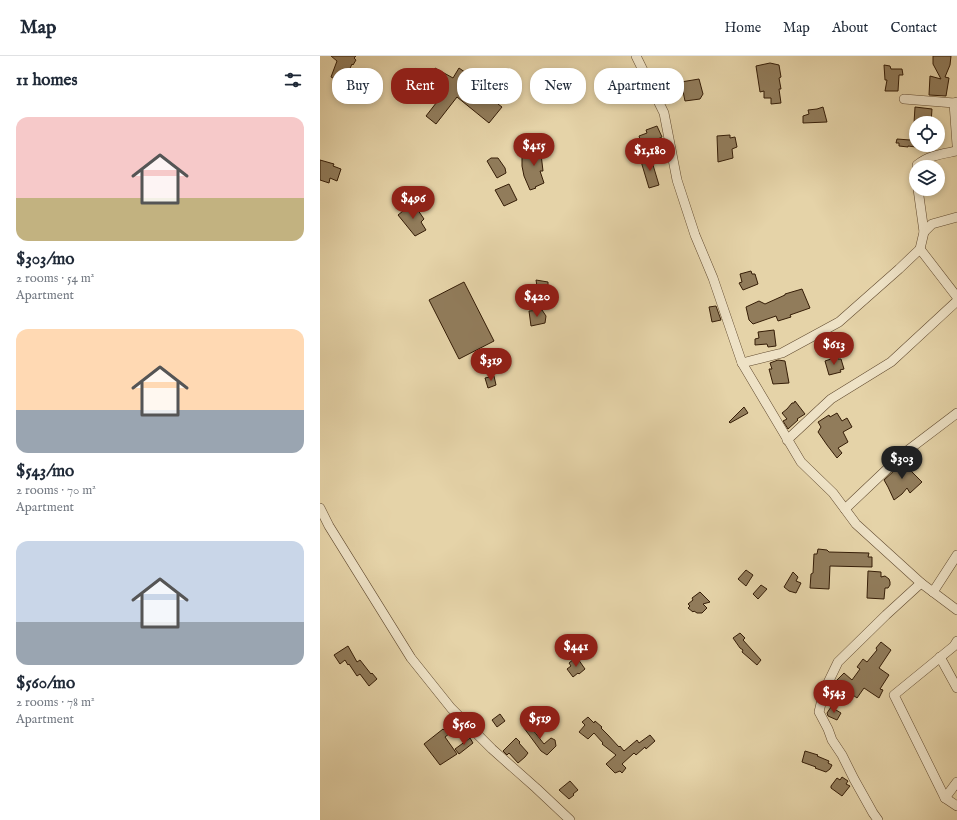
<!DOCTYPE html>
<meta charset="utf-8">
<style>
body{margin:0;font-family:"IM FELL English",serif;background:#f2f2f3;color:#1f2937;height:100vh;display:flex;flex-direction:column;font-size:15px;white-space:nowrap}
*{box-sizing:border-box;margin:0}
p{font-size:13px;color:#747a83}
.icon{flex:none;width:22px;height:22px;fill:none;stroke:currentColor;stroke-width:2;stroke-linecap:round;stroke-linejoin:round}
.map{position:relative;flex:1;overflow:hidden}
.drawer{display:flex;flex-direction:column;background:#fff;width:320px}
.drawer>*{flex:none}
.top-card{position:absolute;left:12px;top:12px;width:380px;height:36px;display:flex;gap:8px}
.fabs{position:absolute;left:589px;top:60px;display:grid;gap:8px}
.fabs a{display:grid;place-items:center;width:36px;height:36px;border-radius:50%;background:#fff;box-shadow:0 2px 6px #0003;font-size:20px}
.price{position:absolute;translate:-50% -34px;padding:0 9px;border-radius:14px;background:#8f2418;color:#fff;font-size:13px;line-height:26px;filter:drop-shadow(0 1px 2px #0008)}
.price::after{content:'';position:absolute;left:50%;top:24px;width:12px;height:9px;margin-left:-6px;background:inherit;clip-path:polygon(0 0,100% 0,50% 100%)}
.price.selected{background:#222;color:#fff}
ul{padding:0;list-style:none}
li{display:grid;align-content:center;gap:8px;height:212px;padding:0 16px}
li span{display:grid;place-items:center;height:124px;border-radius:12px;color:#555}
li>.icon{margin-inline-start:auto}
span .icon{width:72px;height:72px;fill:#fffc;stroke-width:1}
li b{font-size:17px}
h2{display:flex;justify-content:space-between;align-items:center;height:48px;padding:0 16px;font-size:17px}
.chip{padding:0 14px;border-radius:16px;background:#fff;box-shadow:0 2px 6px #0003;font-size:14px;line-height:36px}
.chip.selected{background:#8f2418;color:#fff}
header{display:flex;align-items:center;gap:24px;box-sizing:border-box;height:56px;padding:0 20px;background:#fff;border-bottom:1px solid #e0e1e3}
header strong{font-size:19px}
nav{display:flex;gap:22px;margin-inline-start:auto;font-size:14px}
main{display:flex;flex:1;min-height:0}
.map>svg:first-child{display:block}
</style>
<header>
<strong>Map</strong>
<nav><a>Home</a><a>Map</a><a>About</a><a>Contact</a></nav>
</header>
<main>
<section class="drawer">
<h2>11 homes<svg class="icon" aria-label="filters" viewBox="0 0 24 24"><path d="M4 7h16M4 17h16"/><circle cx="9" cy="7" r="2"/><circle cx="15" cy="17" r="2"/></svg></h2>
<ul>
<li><span style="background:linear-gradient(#f6c9c9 65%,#c2b280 0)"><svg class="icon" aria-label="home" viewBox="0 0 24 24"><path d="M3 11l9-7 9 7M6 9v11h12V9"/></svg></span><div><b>$303/mo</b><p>2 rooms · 54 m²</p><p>Apartment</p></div></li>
<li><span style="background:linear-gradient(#ffd9b3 65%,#9aa5b1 0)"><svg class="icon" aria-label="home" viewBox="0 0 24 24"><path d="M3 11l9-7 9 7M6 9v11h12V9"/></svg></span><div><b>$543/mo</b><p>2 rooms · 70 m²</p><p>Apartment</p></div></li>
<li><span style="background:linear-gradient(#c9d6e8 65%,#9aa5b1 0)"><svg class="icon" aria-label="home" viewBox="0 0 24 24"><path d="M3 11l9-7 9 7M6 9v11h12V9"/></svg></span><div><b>$560/mo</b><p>2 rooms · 78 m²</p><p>Apartment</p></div></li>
</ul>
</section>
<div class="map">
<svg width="637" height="764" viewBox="0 0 637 764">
<rect width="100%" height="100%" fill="#e5d3a8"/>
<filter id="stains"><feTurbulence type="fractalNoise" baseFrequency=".005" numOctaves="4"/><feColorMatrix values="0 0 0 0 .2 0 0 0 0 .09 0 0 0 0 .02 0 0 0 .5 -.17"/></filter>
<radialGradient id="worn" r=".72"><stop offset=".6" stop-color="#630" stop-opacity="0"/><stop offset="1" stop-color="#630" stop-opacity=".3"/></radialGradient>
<g fill="#917c5b" stroke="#351d07">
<path d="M11,0H36L34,2L36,4L33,9L32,8L26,21H23L21,26L11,21L17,5Z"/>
<path d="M613,0H631L630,9L625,21L629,22L626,40L609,39L610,20L621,23L613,8Z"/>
<path d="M450,7L459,9L461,21L459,22L461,33H459L461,47L451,48V42H444V35L440,36L436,10Z"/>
<path d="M564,9L570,10L571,13H582L583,19H579L578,35H565L567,24H565Z"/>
<path d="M115,12L133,22L139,12L152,21L149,25L158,34L159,33L168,40L172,33L183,41L178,48L182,51L169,67L137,41L116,68L106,60L127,33L109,23Z"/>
<path d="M89,13L103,21L92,40L78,32Z"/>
<path d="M379,23L383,38L380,43L365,45L361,26Z"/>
<path d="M503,51L507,66L483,67V60L489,58L488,54L497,53Z"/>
<path d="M595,51L612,53L611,67H594Z"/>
<path d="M337,70L342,81L329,87L330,90L323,92L319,80L327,77L326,74Z"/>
<path d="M596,75V91L588,90V91L579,90V87H576L577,83L590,84Z"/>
<path d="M410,79V82L415,81L417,91L412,93L413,102L398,106L397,80Z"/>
<path d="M221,86L226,96L221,98L223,115H220L224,127L215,131L216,132L210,134L204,120L202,110V101H214L209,91Z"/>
<path d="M330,99L339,129L329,132L320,102Z"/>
<path d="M171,102H178L185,112L186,117L177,122L167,105Z"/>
<path d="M0,104L14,108L13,110L21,113L17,125L10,122L9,127L0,124Z"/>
<path d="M189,128L197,144L184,150L175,134Z"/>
<path d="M93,147L104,163L101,166L106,174L95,180L78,159Z"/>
<path d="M431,215L432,218H435L438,228L423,234L419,227L422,226L420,218Z"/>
<path d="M216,224L228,226V235L218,236Z"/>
<path d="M144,226L174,285L139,303L109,244Z"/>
<path d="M482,233L490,252L470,259L471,261L458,265L456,260L433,268L429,264L426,251L439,245L445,248L465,239V238Z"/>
<path d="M396,250L401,264L392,266L389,251Z"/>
<path d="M222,254L226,260L225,267L211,270L209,255Z"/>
<path d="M454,274L456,290L448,291L447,288L435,289V283L439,282L438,276Z"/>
<path d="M517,301L518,303H521L524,313L520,314L521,316L509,319L505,305Z"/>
<path d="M458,304L465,305L469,327L453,328L449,313H452L450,307Z"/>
<path d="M174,320L176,329L168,332L165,322Z"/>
<path d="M475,345L485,358L477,363L478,364L468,373L463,365L467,363L462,357L467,353L472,347H474Z"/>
<path d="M424,351L428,357L410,367L409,366Z"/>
<path d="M517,357L522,365L527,362L532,371L523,376L528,386L518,392L522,397L517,402L507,389L498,376L501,371L498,366L509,359L510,361Z"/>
<path d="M587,403L594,412L591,415L602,426L590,437L587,432L582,438L574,444L568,431L564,424Z"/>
<path d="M498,493L507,494L509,496L549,497L548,501H552V511L510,510L509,533L490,532L491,518L493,517L494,498H497Z"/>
<path d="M426,514L433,519L426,530L418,523Z"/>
<path d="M548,515L561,516V521L565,520L569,523L570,526V529L568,532H565L564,543L547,542Z"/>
<path d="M473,516L478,521L476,525L481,527L476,537L469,535L464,531Z"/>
<path d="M441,529L447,533L438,543L433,538Z"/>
<path d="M380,536L390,546L383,548L387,552L382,557H377L374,555L373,556L368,552L370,550L368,548L373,544L372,542Z"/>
<path d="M420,577L425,582L423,584L441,604L437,609L422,596L423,594L420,592L413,582Z"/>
<path d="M561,586L571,594L559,612L569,619L560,633L563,634L559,642L544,632L537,642L526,634L522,636L514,627L524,617L532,624L540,613L537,611L543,603L547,606L557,594L556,592Z"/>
<path d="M28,590L37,606L40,604L51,618L52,617L57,623L49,630L40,618L37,620L29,608L28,609L25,604L20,608L14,599Z"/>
<path d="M254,603L255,605L258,603L265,613L259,618L258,617L253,621L247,613L251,610L249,607Z"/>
<path d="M511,651L521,657L517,664L508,660L507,657Z"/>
<path d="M180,658L185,665L177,671L172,664Z"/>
<path d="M268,661L274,667L275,665L282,671L281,672L288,679L299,691L300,690L304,695L317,684L319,687L330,679L335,685L326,693L325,691L316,699L314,697L302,708L306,712L302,717L300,715L295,717L286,708L296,699L282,688L283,687L274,677L268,683L259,676L265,669L262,666Z"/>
<path d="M133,665L138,671L125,681L137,698L120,709L104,688L123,673V674Z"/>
<path d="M213,665L218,671L213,674L224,688L231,682L235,684L236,690L227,699L221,695L204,672Z"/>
<path d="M150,682L153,687L139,698L135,693Z"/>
<path d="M196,682L200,686L199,687L208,697L205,701L198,707L189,697L187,699L183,695Z"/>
<path d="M485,695L498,699L497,700L509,705L508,707L512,709L510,713L506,716L495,712L496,711L482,706Z"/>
<path d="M522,721L528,725L526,728L530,730L522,740L511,732V730L517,722L520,724Z"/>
<path d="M250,725L258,734L253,738L254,739L249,743L239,734Z"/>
</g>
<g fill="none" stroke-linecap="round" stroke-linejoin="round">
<g stroke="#614a2f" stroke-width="10">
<g id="minor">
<path d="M316,0L344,57L357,124L375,179L393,222L422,307L425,312L481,406L513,437L536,468L601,527L637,554"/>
<path d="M584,43L634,47L637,46"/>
<path d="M634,47L637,89"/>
<path d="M597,111V109C609,99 623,98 637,95"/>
<path d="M596,119V120"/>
<path d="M598,133L604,176"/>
<path d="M600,193L637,241"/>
<path d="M422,307L462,297L519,266L579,213L600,193L604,176L612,168L637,161"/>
<path d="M467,384L511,343L571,306L637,245"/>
<path d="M0,452L9,470L91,602L131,652L172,693L216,732L250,764"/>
<path d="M525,453L583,398L637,357"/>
<path d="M613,536L637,499"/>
<path d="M637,585L634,590L574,639L625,742L637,750"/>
<path d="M620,601L637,632"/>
<path d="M625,742L637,726"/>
<path d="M558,764L553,757L534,723L522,699L512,684L508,673L499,656L504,635L518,606L566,559L601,527"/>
</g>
</g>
<use href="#minor" stroke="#eee2c6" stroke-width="9"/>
</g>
<rect width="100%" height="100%" filter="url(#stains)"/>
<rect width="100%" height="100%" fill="url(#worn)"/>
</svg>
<div class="fabs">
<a><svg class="icon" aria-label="locate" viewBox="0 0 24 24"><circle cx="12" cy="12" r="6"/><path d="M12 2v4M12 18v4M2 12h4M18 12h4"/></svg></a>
<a><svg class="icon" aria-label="layers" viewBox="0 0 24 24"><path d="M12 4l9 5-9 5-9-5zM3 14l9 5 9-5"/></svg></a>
</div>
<b class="price" style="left:214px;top:111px">$415</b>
<b class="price" style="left:330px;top:116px">$1,180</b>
<b class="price" style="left:93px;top:164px">$496</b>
<b class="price" style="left:217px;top:262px">$420</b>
<b class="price" style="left:514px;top:310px">$613</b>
<b class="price" style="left:171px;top:326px">$319</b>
<b class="price selected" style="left:582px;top:424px">$303</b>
<b class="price" style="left:256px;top:612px">$441</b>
<b class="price" style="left:514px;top:658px">$543</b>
<b class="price" style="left:220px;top:684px">$519</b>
<b class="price" style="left:144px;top:690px">$560</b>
<div class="top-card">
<a class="chip">Buy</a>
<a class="chip selected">Rent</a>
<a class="chip">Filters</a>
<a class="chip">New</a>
<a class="chip">Apartment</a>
</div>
</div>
</main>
